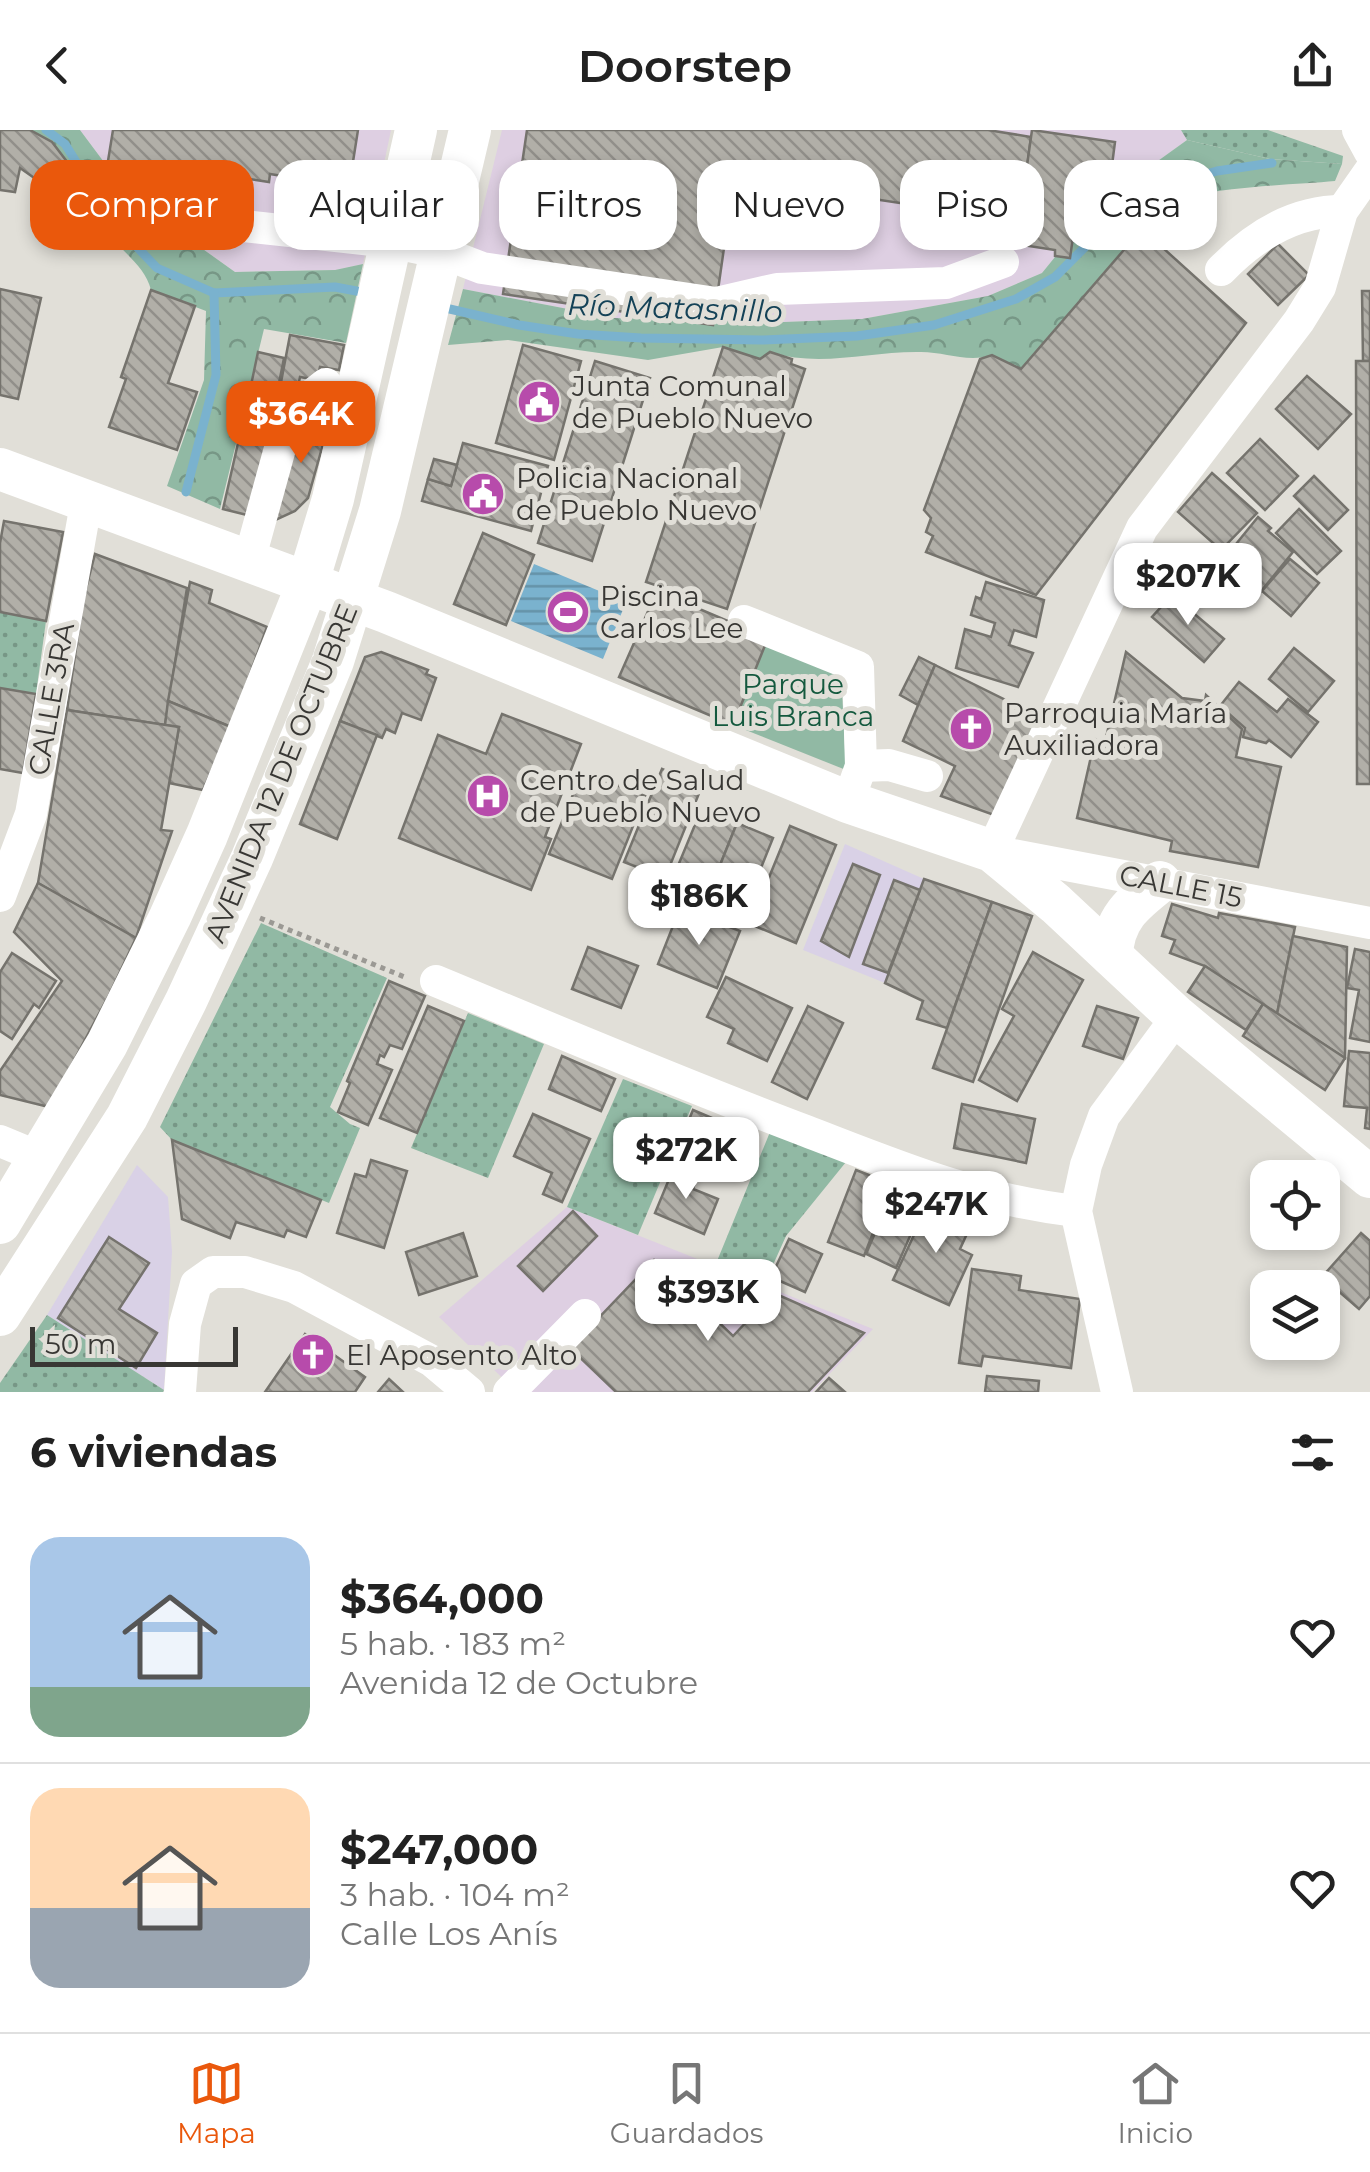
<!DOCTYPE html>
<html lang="es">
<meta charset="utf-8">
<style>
body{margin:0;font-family:Montserrat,sans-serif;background:#f2f2f2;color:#222;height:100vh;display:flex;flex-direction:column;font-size:38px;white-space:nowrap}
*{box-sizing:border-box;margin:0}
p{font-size:32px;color:#767676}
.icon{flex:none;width:55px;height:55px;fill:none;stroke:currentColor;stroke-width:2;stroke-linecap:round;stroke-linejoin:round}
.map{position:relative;height:1262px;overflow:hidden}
.sheet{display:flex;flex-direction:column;background:#fff;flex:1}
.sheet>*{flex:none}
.top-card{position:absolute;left:30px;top:30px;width:1310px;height:90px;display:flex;gap:20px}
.controls{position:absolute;left:1250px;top:1030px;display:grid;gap:20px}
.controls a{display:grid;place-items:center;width:90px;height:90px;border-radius:20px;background:#fff;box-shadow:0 5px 15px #0003;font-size:50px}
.scale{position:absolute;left:30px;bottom:25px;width:208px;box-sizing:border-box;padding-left:10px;border:5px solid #383734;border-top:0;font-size:28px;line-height:35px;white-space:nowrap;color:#383734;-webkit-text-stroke:8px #e1dfd8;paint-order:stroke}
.price{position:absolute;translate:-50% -85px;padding:0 22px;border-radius:20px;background:#fff;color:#222;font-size:32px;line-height:65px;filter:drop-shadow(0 2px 5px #0008)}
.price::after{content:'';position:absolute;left:50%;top:60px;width:30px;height:22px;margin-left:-15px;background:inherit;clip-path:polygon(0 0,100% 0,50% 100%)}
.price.active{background:#ea580c;color:#fff}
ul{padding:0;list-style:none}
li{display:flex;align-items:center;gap:30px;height:250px;padding:0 30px}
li+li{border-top:2px solid #e0e0e0}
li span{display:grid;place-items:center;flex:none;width:280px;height:200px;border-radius:30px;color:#555}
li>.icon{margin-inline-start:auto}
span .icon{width:120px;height:120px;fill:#fffc;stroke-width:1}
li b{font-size:42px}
h2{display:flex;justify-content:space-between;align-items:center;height:120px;padding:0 30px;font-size:42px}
.tag{padding:0 35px;border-radius:30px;background:#fff;box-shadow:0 5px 15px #0003;font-size:35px;line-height:90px}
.tag.active{background:#ea580c;color:#fff}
header{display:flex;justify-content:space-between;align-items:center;height:130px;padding:0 30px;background:#fff;font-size:45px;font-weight:600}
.dock{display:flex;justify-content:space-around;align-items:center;height:140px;border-top:2px solid #e0e0e0;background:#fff;font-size:28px;color:#767676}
.dock a{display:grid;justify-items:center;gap:5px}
.dock .active{color:#ea580c}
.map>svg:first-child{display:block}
</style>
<header><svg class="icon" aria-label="back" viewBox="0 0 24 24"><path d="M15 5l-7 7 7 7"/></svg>Doorstep<svg class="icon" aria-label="share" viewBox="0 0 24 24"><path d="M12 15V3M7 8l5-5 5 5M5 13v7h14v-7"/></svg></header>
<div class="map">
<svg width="1370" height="1262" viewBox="0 0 1370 1262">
<defs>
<pattern id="grass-dots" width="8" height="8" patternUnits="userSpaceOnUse" patternTransform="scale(2.5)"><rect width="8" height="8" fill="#91b9a4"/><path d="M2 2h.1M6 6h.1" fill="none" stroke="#779786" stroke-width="1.8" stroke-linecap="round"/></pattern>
<pattern id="forest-crowns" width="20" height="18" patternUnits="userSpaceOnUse" patternTransform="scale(2.5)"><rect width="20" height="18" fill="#91b9a4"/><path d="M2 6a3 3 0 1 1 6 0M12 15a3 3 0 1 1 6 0" fill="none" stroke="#779786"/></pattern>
<pattern id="water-rules" width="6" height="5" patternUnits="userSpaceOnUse" patternTransform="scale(2.5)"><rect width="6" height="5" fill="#7ab2ce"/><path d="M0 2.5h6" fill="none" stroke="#6592a8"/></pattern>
<pattern id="building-back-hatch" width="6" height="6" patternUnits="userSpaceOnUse" patternTransform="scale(2.5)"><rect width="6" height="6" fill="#b1afa8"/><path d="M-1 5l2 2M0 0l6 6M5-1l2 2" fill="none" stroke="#918f8a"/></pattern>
</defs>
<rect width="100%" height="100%" fill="#e1dfd8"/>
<g fill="#d9d1e6">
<path d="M845,714L924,749L885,853L803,820Z"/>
<path d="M137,1035L168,1067L172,1122L164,1260L47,1185Z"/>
</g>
<g fill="#decfe2">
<path d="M80,0H391L363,134L335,140L235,142L130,67Z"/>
<path d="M502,0H1181L1187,10L1098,74L1042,143L988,166L862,189L784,192L615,188L463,159Z"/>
<path d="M567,1077L873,1199L812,1262H517L439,1187Z"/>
</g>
<g fill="url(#grass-dots)">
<path d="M1181,0H1268L1343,26L1342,34L1270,29L1187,10Z"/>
<path d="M0,482L46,491L36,564L0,558Z"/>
<path d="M261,793L387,848L330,977L350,994L360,998L329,1073L172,1010L160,997Z"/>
<path d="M468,883L544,914L488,1048L411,1018Z"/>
<path d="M623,949L692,976L638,1105L567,1077Z"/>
<path d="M770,1002L846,1032L786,1106L764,1155L715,1136Z"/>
<path d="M47,1185L164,1260L163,1262H0V1253Z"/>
</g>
<g fill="url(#forest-crowns)">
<path d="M30,0H80L130,67L235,142L335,140L363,134L346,213L264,199L220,379L167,356L204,250L206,181L151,160C145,136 124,124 110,105C99,90 95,66 80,49C66,32 46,16 30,0Z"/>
<path d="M1187,10L1270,29L1342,34L1335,51C1284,56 1171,56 1134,90L1142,99L1021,239L992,225C968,233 945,222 921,222C869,221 821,238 770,222L760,229L723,217L648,230L508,210L448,215L463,159L615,188L784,192L862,189L988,166L1042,143L1098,74Z"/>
</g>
<path fill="#91b9a4" d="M767,511L841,540L846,640L733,595Z"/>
<path fill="url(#water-rules)" d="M534,434L626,472L603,529L511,491Z"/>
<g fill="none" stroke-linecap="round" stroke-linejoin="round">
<g stroke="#7ab2ce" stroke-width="9">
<path d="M46,0L65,14L114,93L157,138L214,163L335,157L367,163"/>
<path d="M441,177L519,195L578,204L641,208L763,210L857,206L934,195L1016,169L1055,147L1138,64L1217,41L1272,33"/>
<path d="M186,362L216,245L214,163"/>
</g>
</g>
<g fill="url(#building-back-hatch)" stroke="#75736d" stroke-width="2.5">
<path d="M0,0H30L52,12L81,50L76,77L20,38L15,62L0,60Z"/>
<path d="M113,0H358L349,57L270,44L269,52L186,39V44L108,31Z"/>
<path d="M527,0H988L1031,7L1020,91L734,48L713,195L503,164Z"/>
<path d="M1032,0L1115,12L1109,58L1093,56L1086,108L1073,107L1070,128L1055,126V120L1016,114Z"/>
<path d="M1142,99L1246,193L1036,465L926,422L933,406L926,402L931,388L924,380L980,229L992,225L1021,239Z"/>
<path d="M1278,114L1309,145L1278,175L1248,144Z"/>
<path d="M0,159L41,168L18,269L0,265Z"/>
<path d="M151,160L195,176L168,253L197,262L177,320L109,297L126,249L121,247Z"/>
<path d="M1362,161H1370V231H1363Z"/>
<path d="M290,205L344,215L339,240L320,237L317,250L300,247L295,271L278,268Z"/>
<path d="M523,215L581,231L554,330L496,313Z"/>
<path d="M723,217L760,229L770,222L792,229L791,234L805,239L727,479L646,452Z"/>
<path d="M258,222L284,228L269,304L242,298Z"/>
<path d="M595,231L650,248L592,431L538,413Z"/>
<path d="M1356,231H1370V654H1357Z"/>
<path d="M1307,246L1351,284L1318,319L1276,279Z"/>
<path d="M305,283L330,289L308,368L295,381L269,393Z"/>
<path d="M241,300L273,307L255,387L223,379Z"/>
<path d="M1260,309L1298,346L1265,380L1227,343Z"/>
<path d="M463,313L548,336L531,401L422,371L428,349L451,356Z"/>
<path d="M434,329L457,335L451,356L428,349Z"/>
<path d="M1212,343L1257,383L1221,420L1178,382Z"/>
<path d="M1314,346L1348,380L1328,400L1294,366Z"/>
<path d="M1299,379L1341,421L1317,444L1276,403Z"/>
<path d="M1258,387L1271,398L1268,401L1293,422L1258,465L1233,444L1236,441L1223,430Z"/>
<path d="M4,391L63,402L46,491L0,482V413Z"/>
<path d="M483,403L534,425L506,495L454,474Z"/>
<path d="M95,424L187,458L165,595L67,580L83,470Z"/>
<path d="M1290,429L1319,453L1291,486L1262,461Z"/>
<path d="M190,452L212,460L209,473L267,497L231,597L168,571Z"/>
<path d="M986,452L1044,470L1036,507L1014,500L1009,515L1033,523L1018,557L956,538L965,499L991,507L995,493L971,485L976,467L981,469Z"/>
<path d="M657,461L768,508L733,595L619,547Z"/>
<path d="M1172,465L1224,509L1204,532L1152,487Z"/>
<path d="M1294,518L1334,551L1308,582L1269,549Z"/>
<path d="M381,522L428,540L426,544L436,548L421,590L402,583L395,603L386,599L382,608L340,591L365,527Z"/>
<path d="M1126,522L1182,568L1205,571L1206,565L1242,599L1236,627L1281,637L1258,737L1170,721L1172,711L1077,688L1095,609L1105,612Z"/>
<path d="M919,527L935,535L918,575L900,565Z"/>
<path d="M935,535L1040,587L994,685L941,666L955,636L903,611Z"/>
<path d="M1239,552L1277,582L1288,569L1318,592L1291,627L1269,610L1266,613L1243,607L1245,598L1220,576Z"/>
<path d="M0,558L36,564L23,643L0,639Z"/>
<path d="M168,571L231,597L203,660L169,653L179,597L165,595Z"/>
<path d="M67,580L179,597L161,700L172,701L136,808L38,753Z"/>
<path d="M502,584L581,614L545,707L551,709L531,760L399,708L438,605L486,624Z"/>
<path d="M340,591L377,605L337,709L300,694Z"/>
<path d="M662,639L702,656L665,748L624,732Z"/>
<path d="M582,642L645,666L612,749L549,724Z"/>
<path d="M702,678L737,693L706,770L670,755Z"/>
<path d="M737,693L773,708L742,785L706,770Z"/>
<path d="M790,696L836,715L796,813L750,794Z"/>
<path d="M853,734L880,745L849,827L821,811Z"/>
<path d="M924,749L992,772L947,898L917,889L923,871L885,853Z"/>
<path d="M894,750L920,760L888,843L863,834Z"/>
<path d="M38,753L136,808L109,865L49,977L0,965V941L62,851L14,802Z"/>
<path d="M992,772L1032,786L973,952L933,938Z"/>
<path d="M1172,774L1218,788L1219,783L1295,797L1277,884L1205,836L1170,823L1175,810L1162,806Z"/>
<path d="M680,778L740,801L717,858L658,834Z"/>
<path d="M1293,806L1347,817L1345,928L1277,884Z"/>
<path d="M588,817L638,836L621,878L572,859Z"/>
<path d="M1355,819L1370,822V912L1350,908L1359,860L1347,858Z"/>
<path d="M1033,822L1083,850L1017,971L979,950L1014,886L1002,879Z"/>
<path d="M12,823L56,851L39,878L34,874L12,909L0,901V842Z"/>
<path d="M1205,836L1263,874L1246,900L1188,862Z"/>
<path d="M726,847L792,878L767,931L728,913L734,899L707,887Z"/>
<path d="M389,851L425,866L402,919L390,915L384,927L380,925L377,934L392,940L368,995L338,982L350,953L347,951Z"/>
<path d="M1263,874L1345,928L1325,960L1243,906Z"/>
<path d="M428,876L464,891L417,1003L380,988Z"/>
<path d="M808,876L843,893L807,969L772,952Z"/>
<path d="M1097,876L1138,888L1123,929L1083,916Z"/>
<path d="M1349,921L1370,923V999L1365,998L1367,978L1344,976Z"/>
<path d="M562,926L615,949L601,981L549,959Z"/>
<path d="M962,974L1035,989L1026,1033L954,1018Z"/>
<path d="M693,980L719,991L699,1042L672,1031Z"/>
<path d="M533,984L590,1009L562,1072L543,1064L552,1043L514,1026Z"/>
<path d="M172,1010L321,1070L306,1107L287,1100L284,1107L236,1092L230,1108L182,1089Z"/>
<path d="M371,1030L407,1041L384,1118L337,1103L355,1044L366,1047Z"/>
<path d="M674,1037L697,1046L693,1059L718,1069L704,1104L655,1083Z"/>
<path d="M856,1040L892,1054L864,1126L828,1112Z"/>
<path d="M904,1064L925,1072L896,1138L866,1124L890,1068L900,1072Z"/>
<path d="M928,1075L971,1095L960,1119L972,1125L949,1175L893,1150Z"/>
<path d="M573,1081L597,1106L543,1161L518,1136Z"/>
<path d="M463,1103L477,1146L419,1165L406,1122Z"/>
<path d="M1361,1103L1370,1111V1166L1359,1179L1322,1147Z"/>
<path d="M109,1107L149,1133L119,1179L157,1203L136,1238L58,1188Z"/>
<path d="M789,1109L822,1124L805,1162L771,1147Z"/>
<path d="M654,1130L733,1206L774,1163L864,1203L808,1262H616L570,1218Z"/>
<path d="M972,1139L1021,1146L1019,1160L1080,1169L1071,1238L983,1226L981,1236L959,1233Z"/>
<path d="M305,1204L365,1247L355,1262H265Z"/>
<path d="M987,1246L1039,1251L1038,1262H985Z"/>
<path d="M829,1248L845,1262H816Z"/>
<path d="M389,1249L403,1262H378Z"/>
</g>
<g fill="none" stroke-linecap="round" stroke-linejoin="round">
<path stroke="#9b9994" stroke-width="5" stroke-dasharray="5 5" stroke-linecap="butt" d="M260,788L407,848"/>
<g stroke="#fff" stroke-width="32">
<path d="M1358,0L1370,22"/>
<path d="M1370,41L1342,81L1320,157L1299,191L1142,398L992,721L1370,793"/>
<path d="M244,96L390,112L443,123L482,138L716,173L777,159L946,153L1003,132"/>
<path d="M1221,140C1253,107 1294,81 1342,81"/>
<path d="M249,431L290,282L326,254"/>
<path d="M744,491L858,537L861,636L848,672"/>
<path d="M861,636L889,635L927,646"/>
<path d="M0,766L31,684L87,368"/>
<path d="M436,851C559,902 681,954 806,1001C897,1036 977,1070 1076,1081"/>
<path d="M0,1011L41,1028"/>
<path d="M180,1262L185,1194L196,1154L213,1142H245L294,1157L432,1231L469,1262"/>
<path d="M509,1262L585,1185"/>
<path d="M1117,1262L1076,1081L1086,1035L1104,986L1177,887"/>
</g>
<g stroke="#fff" stroke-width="42">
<path d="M0,339L386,482L848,672L992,721L1056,774L1177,887L1370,1047"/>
<path d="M1112,826C1113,789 1132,774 1160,752"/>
<path d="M0,1093L107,914L170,787L207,705L307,455L333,369L416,0"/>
<path d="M0,1185L127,987L186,871L252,728L333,531L380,381L470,0"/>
</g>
</g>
<defs>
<g id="civic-disc" transform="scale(2.25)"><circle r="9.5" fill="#b74bab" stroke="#e1dfd8"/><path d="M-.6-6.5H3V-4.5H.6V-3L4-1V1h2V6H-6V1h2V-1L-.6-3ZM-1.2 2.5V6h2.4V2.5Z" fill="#fff"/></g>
<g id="stadium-disc" transform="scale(2.25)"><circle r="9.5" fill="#b74bab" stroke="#e1dfd8"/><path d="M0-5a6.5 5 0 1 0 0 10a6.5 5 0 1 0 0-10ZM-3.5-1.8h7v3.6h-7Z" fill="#fff"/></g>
<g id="church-disc" transform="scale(2.25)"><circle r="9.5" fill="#b74bab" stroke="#e1dfd8"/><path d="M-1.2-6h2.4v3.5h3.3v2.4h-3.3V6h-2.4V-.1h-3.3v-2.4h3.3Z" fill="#fff"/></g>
<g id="hospital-disc" transform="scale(2.25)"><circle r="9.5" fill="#b74bab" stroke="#e1dfd8"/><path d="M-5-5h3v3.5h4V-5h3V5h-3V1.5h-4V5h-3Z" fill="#fff"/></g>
</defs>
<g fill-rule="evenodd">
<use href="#civic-disc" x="539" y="272"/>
<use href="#civic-disc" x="483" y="364"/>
<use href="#stadium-disc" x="568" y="482"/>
<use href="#church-disc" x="971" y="599"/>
<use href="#hospital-disc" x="488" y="666"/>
<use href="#church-disc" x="313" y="1225"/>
</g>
<g text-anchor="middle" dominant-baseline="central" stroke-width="10" stroke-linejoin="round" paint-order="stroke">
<g font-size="28" fill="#383734" stroke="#e1dfd8" text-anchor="start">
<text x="572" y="256">Junta Comunal<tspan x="572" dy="32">de Pueblo Nuevo</tspan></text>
<text x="516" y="348">Policia Nacional<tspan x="516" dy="32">de Pueblo Nuevo</tspan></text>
<text x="600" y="466">Piscina<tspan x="600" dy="32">Carlos Lee</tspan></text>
<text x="1004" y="583">Parroquia María<tspan x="1004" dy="32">Auxiliadora</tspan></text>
<text x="520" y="650">Centro de Salud<tspan x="520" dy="32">de Pueblo Nuevo</tspan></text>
<text x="346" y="1225">El Aposento Alto</text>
</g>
<g font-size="28" fill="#14593e" stroke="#e1dfd8">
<text x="793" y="554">Parque<tspan x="793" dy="32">Luis Branca</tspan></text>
</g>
<g font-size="28" fill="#383734" stroke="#e1dfd8">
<text transform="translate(51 569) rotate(-80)">CALLE 3RA</text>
<text transform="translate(281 643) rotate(-68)">AVENIDA 12 DE OCTUBRE</text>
<text transform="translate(1181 756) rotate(11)">CALLE 15</text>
</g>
<g font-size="30" font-style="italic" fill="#144257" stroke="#e1dfd8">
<text transform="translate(675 178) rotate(2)">Río Matasnillo</text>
</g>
</g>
</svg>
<div class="controls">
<a><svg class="icon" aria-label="locate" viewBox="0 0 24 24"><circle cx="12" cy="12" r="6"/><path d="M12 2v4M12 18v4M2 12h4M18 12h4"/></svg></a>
<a><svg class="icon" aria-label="layers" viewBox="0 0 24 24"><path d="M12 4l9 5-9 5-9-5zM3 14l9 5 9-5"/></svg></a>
</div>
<div class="scale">50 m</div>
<b class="price active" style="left:301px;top:336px">$364K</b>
<b class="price" style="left:1188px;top:498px">$207K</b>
<b class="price" style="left:699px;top:818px">$186K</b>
<b class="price" style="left:686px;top:1072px">$272K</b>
<b class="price" style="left:936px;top:1126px">$247K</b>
<b class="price" style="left:708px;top:1214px">$393K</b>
<div class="top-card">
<a class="tag active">Comprar</a>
<a class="tag">Alquilar</a>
<a class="tag">Filtros</a>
<a class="tag">Nuevo</a>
<a class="tag">Piso</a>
<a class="tag">Casa</a>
</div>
</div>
<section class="sheet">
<h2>6 viviendas<svg class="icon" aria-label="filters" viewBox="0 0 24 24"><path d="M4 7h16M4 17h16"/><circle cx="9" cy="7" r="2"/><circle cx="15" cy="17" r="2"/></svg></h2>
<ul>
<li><span style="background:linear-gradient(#a9c7e8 75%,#7fa58c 0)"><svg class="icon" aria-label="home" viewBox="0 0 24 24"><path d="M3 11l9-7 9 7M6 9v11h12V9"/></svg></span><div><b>$364,000</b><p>5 hab. · 183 m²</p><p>Avenida 12 de Octubre</p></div><svg class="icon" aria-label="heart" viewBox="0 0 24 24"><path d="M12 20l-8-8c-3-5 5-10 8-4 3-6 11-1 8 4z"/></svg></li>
<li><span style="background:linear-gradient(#ffd9b3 60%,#9aa5b1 0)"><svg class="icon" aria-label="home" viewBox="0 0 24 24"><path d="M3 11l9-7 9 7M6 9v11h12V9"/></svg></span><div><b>$247,000</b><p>3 hab. · 104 m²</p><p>Calle Los Anís</p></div><svg class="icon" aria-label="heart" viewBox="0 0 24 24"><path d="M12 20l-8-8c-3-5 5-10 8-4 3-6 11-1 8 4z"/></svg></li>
</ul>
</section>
<nav class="dock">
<a class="active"><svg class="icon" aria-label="map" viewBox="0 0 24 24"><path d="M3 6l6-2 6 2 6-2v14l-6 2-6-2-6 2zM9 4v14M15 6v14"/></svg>Mapa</a>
<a><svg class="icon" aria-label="saved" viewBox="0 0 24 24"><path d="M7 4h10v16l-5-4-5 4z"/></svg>Guardados</a>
<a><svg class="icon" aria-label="home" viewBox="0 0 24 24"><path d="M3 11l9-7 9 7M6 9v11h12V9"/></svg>Inicio</a>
</nav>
